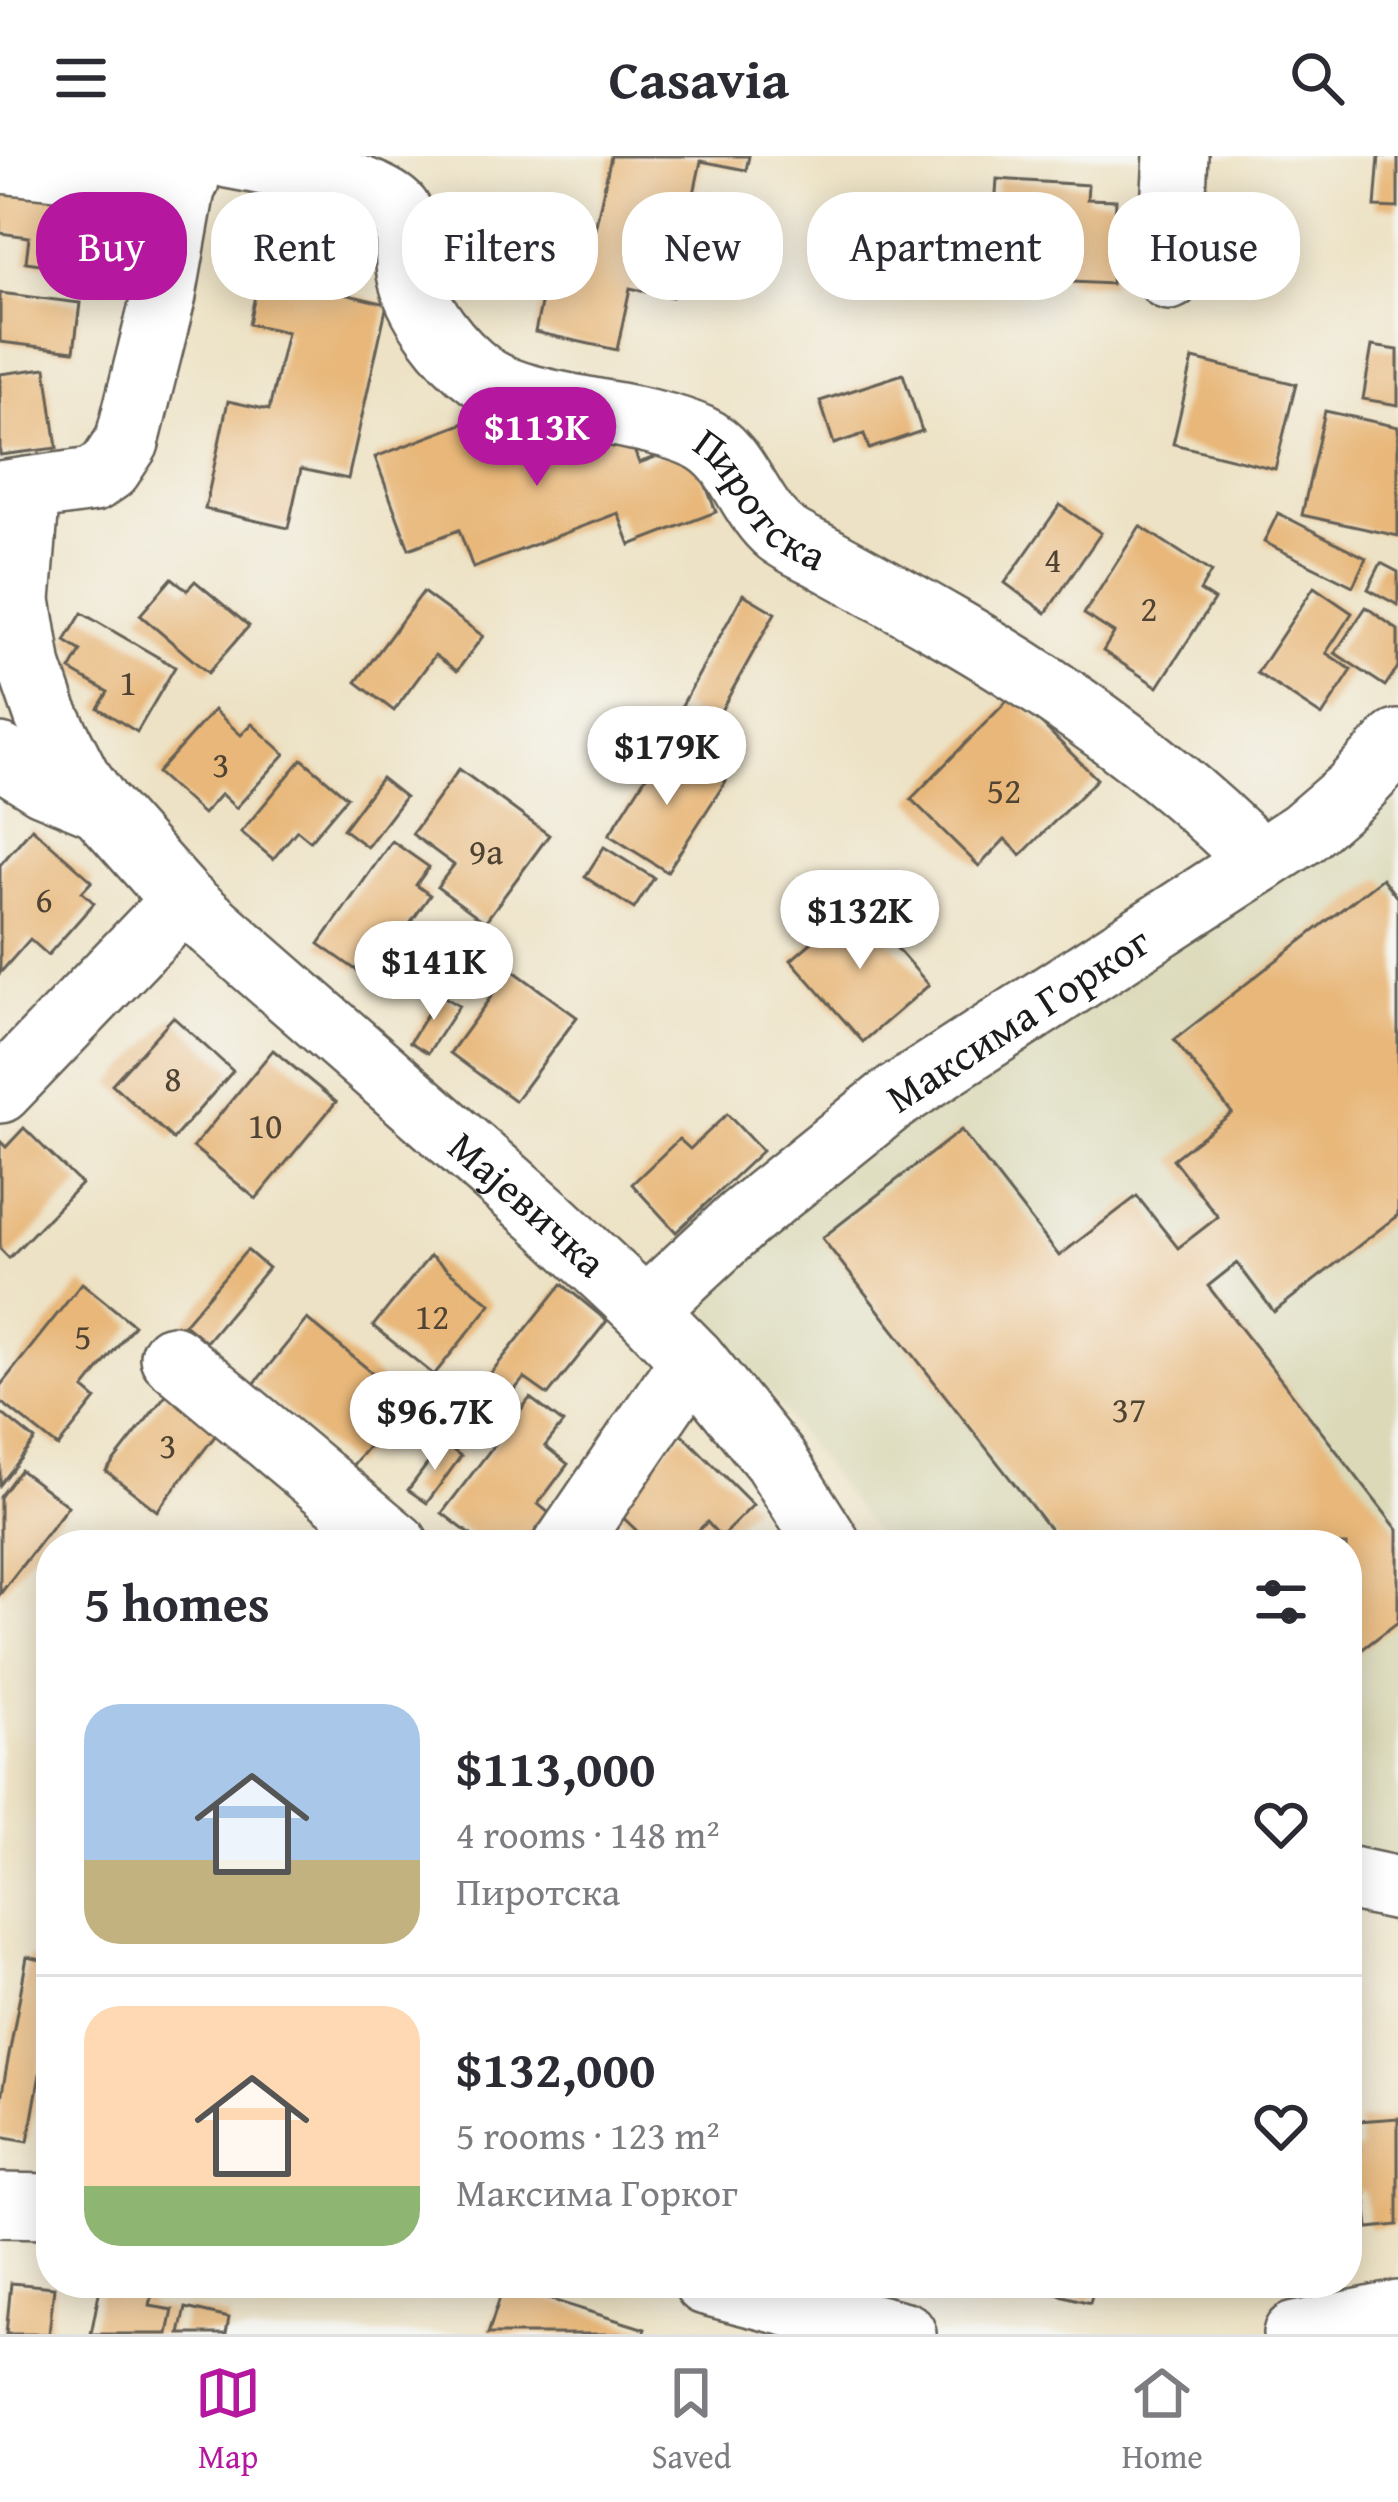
<!DOCTYPE html>
<meta charset="utf-8">
<style>
body{margin:0;font-family:"Gentium Book Plus",serif;background:#f2f2f3;color:#2b2b33;height:100vh;display:flex;flex-direction:column;font-size:45px;white-space:nowrap}
*{box-sizing:border-box;margin:0}
p{font-size:39px;color:#7c7c81}
.icon{flex:none;width:66px;height:66px;fill:none;stroke:currentColor;stroke-width:2;stroke-linecap:round;stroke-linejoin:round}
.map{position:relative;flex:1;overflow:hidden}
.details{position:absolute;left:36px;top:1374px;width:1326px;height:768px;display:flex;flex-direction:column;background:#fff;border-radius:48px;box-shadow:0 6px 30px #0003}
.details>*{flex:none}
.guide{position:absolute;left:36px;top:36px;width:1326px;height:108px;display:flex;gap:24px}
.price{position:absolute;translate:-50% -102px;padding:0 27px;border-radius:42px;background:#fff;color:#222;font-size:39px;line-height:78px;filter:drop-shadow(0 3px 6px #0008)}
.price::after{content:'';position:absolute;left:50%;top:72px;width:36px;height:27px;margin-left:-18px;background:inherit;clip-path:polygon(0 0,100% 0,50% 100%)}
.price.selected{background:#b5179e;color:#fff}
ul{padding:0;list-style:none}
li{display:flex;align-items:center;gap:36px;height:300px;padding:0 48px}
li+li{border-top:3px solid #e1e1e2}
li span{display:grid;place-items:center;flex:none;width:336px;height:240px;border-radius:36px;color:#555}
li>.icon{margin-inline-start:auto}
span .icon{width:144px;height:144px;fill:#fffc;stroke-width:1}
li b{font-size:51px}
h2{display:flex;justify-content:space-between;align-items:center;height:144px;padding:0 48px;font-size:51px}
.pill{padding:0 42px;border-radius:48px;background:#fff;box-shadow:0 6px 30px #0003;font-size:42px;line-height:108px}
.pill.selected{background:#b5179e;color:#fff}
header{display:flex;justify-content:space-between;align-items:center;height:156px;padding:0 48px;background:#fff;font-size:54px;font-weight:800}
.tabs{display:flex;justify-content:space-around;align-items:center;height:168px;border-top:3px solid #e1e1e2;background:#fff;font-size:33px;color:#7c7c81}
.tabs a{display:grid;justify-items:center;gap:6px}
.tabs .selected{color:#b5179e}
.map>svg:first-child{display:block}
</style>
<header><svg class="icon" aria-label="menu" viewBox="0 0 24 24"><path d="M4 6h16M4 12h16M4 18h16"/></svg>Casavia<svg class="icon" aria-label="search" viewBox="0 0 24 24"><circle cx="10" cy="10" r="6"/><path d="M15 15l6 6"/></svg></header>
<div class="map">
<svg width="1398" height="2178" viewBox="0 0 1398 2178">
<rect width="100%" height="100%" fill="#f6f6f2"/>
<filter id="ink" filterUnits="userSpaceOnUse"><feTurbulence type="fractalNoise" baseFrequency=".00833" numOctaves="2"/><feDisplacementMap in="SourceGraphic" scale="24" xChannelSelector="R" yChannelSelector="G"/><feConvolveMatrix kernelMatrix="1 2 1 2 8 2 1 2 1" color-interpolation-filters="sRGB"/></filter>
<filter id="wash" filterUnits="userSpaceOnUse"><feTurbulence type="fractalNoise" baseFrequency=".004" numOctaves="4" result="noise"/><feDisplacementMap in="SourceGraphic" scale="48" xChannelSelector="R" yChannelSelector="G"/><feGaussianBlur stdDeviation="2.7" result="paint"/><feColorMatrix in="noise" values="0 0 0 0 0 0 0 0 0 0 0 0 0 0 0 0 0 1.4 0 .05"/><feComposite in="paint" operator="in"/></filter>
<g filter="url(#wash)">
<rect width="100%" height="100%" fill="#ede2c5"/>
<path fill="#dbd9b8" d="M1398,644V1701L1347,1690V1389H884L709,1157L710,1128L909,956L1104,838Z"/>
<g id="blocks">
<g fill="#e8b779">
<path d="M611,0H749L746,14L701,5L672,141L630,132L617,194L535,176L558,69L594,78Z"/>
<path d="M1379,0H1398V52L1375,51Z"/>
<path d="M1,22L65,31L55,110L26,106L29,81L0,77Z"/>
<path d="M997,23L1088,29L1087,43L1116,44L1111,128L1072,126L994,68Z"/>
<path d="M77,30L147,41L136,119L66,110Z"/>
<path d="M875,47L971,80L952,136L856,103Z"/>
<path d="M272,59L340,74L327,134L387,148L348,323L301,313L288,372L205,353L228,245L269,254L287,176L249,168Z"/>
<path d="M0,137L80,147L74,195L0,186Z"/>
<path d="M1372,190L1398,194V249L1363,243Z"/>
<path d="M1193,203L1296,228L1275,313L1173,288Z"/>
<path d="M46,212L57,292L0,299V218Z"/>
<path d="M903,218L922,275L869,293L864,278L834,288L820,245Z"/>
<path d="M1325,255L1398,271V380L1302,359Z"/>
<path d="M483,260L501,305L621,260L639,307L690,288L716,356L630,389L618,357L473,412L459,374L409,393L375,301Z"/>
<path d="M1060,349L1101,377L1046,457L1005,427Z"/>
<path d="M1278,357L1366,402L1353,430L1264,386Z"/>
<path d="M1140,370L1211,416L1200,435L1214,444L1158,531L1103,495L1114,477L1084,458Z"/>
<path d="M1381,407L1398,416V449L1368,433Z"/>
<path d="M172,422L187,434L195,425L249,470L208,517L140,459Z"/>
<path d="M1314,431L1352,457L1326,497L1352,514L1322,560L1257,517Z"/>
<path d="M423,436L483,480L457,515L435,499L394,555L356,526Z"/>
<path d="M743,438L775,457L713,569L681,551Z"/>
<path d="M1366,451L1398,474V511L1385,530L1335,497Z"/>
<path d="M82,457L175,511L137,576L98,552L108,536L70,514L81,495L65,485Z"/>
<path d="M1013,539L1097,623L1021,699L1005,683L979,710L911,643Z"/>
<path d="M214,554L241,579L252,568L285,598L236,652L221,638L203,658L157,617Z"/>
<path d="M667,587L726,625L667,716L609,679Z"/>
<path d="M302,603L347,641L310,685L297,674L273,703L241,676Z"/>
<path d="M459,613L549,679L485,766L437,731L454,709L412,678Z"/>
<path d="M381,622L405,641L367,691L343,673Z"/>
<path d="M32,672L92,725L82,736L94,747L48,799L30,783L0,817V709Z"/>
<path d="M392,685L429,711L416,729L430,739L384,805L370,795L356,814L319,788Z"/>
<path d="M604,691L654,722L634,753L585,721Z"/>
<path d="M1382,722L1398,743V1059L1274,1156L1237,1107L1208,1130L1398,1374V1466L1347,1505V1389H1062L822,1082L961,974L1059,1100L1137,1040L1178,1092L1218,1061L1173,1003L1232,957L1174,884Z"/>
<path d="M857,747L929,829L863,886L791,804Z"/>
<path d="M511,813L577,861L515,945L450,897Z"/>
<path d="M439,838L459,850L428,897L410,886Z"/>
<path d="M173,861L233,915L173,983L112,928Z"/>
<path d="M273,894L336,946L256,1043L193,991Z"/>
<path d="M727,958L762,995L676,1076L632,1028L679,983L690,993Z"/>
<path d="M24,972L81,1028L9,1102L0,1093V985L6,991Z"/>
<path d="M247,1094L268,1112L206,1186L184,1168Z"/>
<path d="M430,1100L491,1148L434,1219L373,1170Z"/>
<path d="M82,1127L134,1169L84,1233L96,1243L58,1291L0,1245V1230Z"/>
<path d="M562,1128L607,1165L548,1239L524,1222L505,1246L482,1228Z"/>
<path d="M307,1163L385,1227L367,1250L388,1267L352,1310L254,1228Z"/>
<path d="M179,1222L229,1262L157,1355L106,1315Z"/>
<path d="M530,1242L563,1267L545,1290L568,1308L538,1348L549,1357L525,1389H484L442,1357Z"/>
<path d="M0,1256L35,1284L0,1329Z"/>
<path d="M682,1278L753,1349L721,1381L707,1366L684,1389H621L636,1374L610,1349Z"/>
<path d="M443,1287L461,1300L427,1347L408,1334Z"/>
<path d="M20,1314L68,1350L0,1438V1341Z"/>
<path d="M27,1801L51,1806V1857L28,1985L0,1980V1948Z"/>
<path d="M1398,1962V2069L1369,2072L1365,2035L1349,2036L1347,1995L1361,1994L1358,1965Z"/>
<path d="M11,2127L54,2131L49,2178H6Z"/>
<path d="M101,2127H154L150,2150L173,2154L168,2178H91Z"/>
<path d="M1015,2127H1095L1090,2147Z"/>
<path d="M504,2129L645,2173L643,2178H488Z"/>
<path d="M186,2152L229,2162L226,2178H180Z"/>
</g>
</g>
</g>
<g filter="url(#ink)">
<use href="#blocks" fill-opacity="0" stroke="#656157" stroke-width="3"/>
<g fill="none" stroke-linecap="round" stroke-linejoin="round">
<g stroke="#656157" stroke-width="68">
<g id="street">
<path id="s1" d="M228,0C261,6 382,29 399,55C413,75 405,95 409,117C416,154 450,197 481,220C529,254 638,253 699,281C739,299 747,350 780,377C794,388 813,395 828,404C870,427 913,451 955,475C1065,539 1171,615 1260,705"/>
<path d="M0,5L187,25"/>
<path d="M1169,122L1176,0"/>
<path id="s2" d="M28,333L19,444L30,512L46,558L78,621L99,650L183,744L549,1064L645,1154L693,1203L775,1304L829,1389"/>
<path d="M0,337L93,324L109,313L127,286L164,139L189,0"/>
<path d="M0,600L43,627L99,650"/>
<path d="M0,935L183,744"/>
<path id="s3" d="M645,1154L743,1063L888,946L1303,677L1352,635L1398,586"/>
<path d="M172,1201L397,1389"/>
<path d="M566,1389L693,1203"/>
<path d="M1347,1722L1398,1733"/>
<path d="M0,2049L51,2050"/>
<path d="M706,2127L904,2178"/>
<path d="M1295,2178L1398,2157"/>
</g>
</g>
<use href="#street" stroke="#fff" stroke-width="63"/>
</g>
</g>
<g text-anchor="middle" dominant-baseline="central" stroke-width="10" stroke-linejoin="round" paint-order="stroke">
<g font-size="36" fill="#4f4333">
<text x="1053" y="402">4</text>
<text x="1149" y="451">2</text>
<text x="128" y="525">1</text>
<text x="221" y="607">3</text>
<text x="1004" y="633">52</text>
<text x="486" y="694">9a</text>
<text x="44" y="742">6</text>
<text x="173" y="921">8</text>
<text x="265" y="968">10</text>
<text x="432" y="1159">12</text>
<text x="83" y="1179">5</text>
<text x="1129" y="1252">37</text>
<text x="168" y="1288">3</text>
</g>
<g font-size="42" fill="#1c1c1c" stroke="#f6f6f2">
<text stroke="none"><textPath href="#s1" startOffset="690">Пиротска</textPath></text>
<text stroke="none"><textPath href="#s3" startOffset="474">Максима Горког</textPath></text>
<text stroke="none"><textPath href="#s2" startOffset="921">Мајевичка</textPath></text>
</g>
</g>
</svg>
<b class="price selected" style="left:537px;top:333px">$113K</b>
<b class="price" style="left:667px;top:652px">$179K</b>
<b class="price" style="left:860px;top:816px">$132K</b>
<b class="price" style="left:434px;top:867px">$141K</b>
<b class="price" style="left:435px;top:1317px">$96.7K</b>
<div class="guide">
<a class="pill selected">Buy</a>
<a class="pill">Rent</a>
<a class="pill">Filters</a>
<a class="pill">New</a>
<a class="pill">Apartment</a>
<a class="pill">House</a>
</div>
<section class="details">
<h2>5 homes<svg class="icon" aria-label="filters" viewBox="0 0 24 24"><path d="M4 7h16M4 17h16"/><circle cx="9" cy="7" r="2"/><circle cx="15" cy="17" r="2"/></svg></h2>
<ul>
<li><span style="background:linear-gradient(#a9c7e8 65%,#c2b280 0)"><svg class="icon" aria-label="home" viewBox="0 0 24 24"><path d="M3 11l9-7 9 7M6 9v11h12V9"/></svg></span><div><b>$113,000</b><p>4 rooms · 148 m²</p><p>Пиротска</p></div><svg class="icon" aria-label="heart" viewBox="0 0 24 24"><path d="M12 20l-8-8c-3-5 5-10 8-4 3-6 11-1 8 4z"/></svg></li>
<li><span style="background:linear-gradient(#ffd9b3 75%,#8fb573 0)"><svg class="icon" aria-label="home" viewBox="0 0 24 24"><path d="M3 11l9-7 9 7M6 9v11h12V9"/></svg></span><div><b>$132,000</b><p>5 rooms · 123 m²</p><p>Максима Горког</p></div><svg class="icon" aria-label="heart" viewBox="0 0 24 24"><path d="M12 20l-8-8c-3-5 5-10 8-4 3-6 11-1 8 4z"/></svg></li>
</ul>
</section>
</div>
<nav class="tabs">
<a class="selected"><svg class="icon" aria-label="map" viewBox="0 0 24 24"><path d="M3 6l6-2 6 2 6-2v14l-6 2-6-2-6 2zM9 4v14M15 6v14"/></svg>Map</a>
<a><svg class="icon" aria-label="saved" viewBox="0 0 24 24"><path d="M7 4h10v16l-5-4-5 4z"/></svg>Saved</a>
<a><svg class="icon" aria-label="home" viewBox="0 0 24 24"><path d="M3 11l9-7 9 7M6 9v11h12V9"/></svg>Home</a>
</nav>
